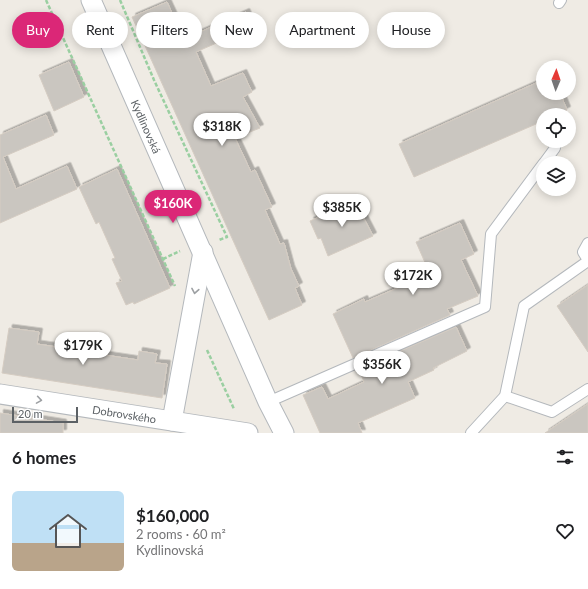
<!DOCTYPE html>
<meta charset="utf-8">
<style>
body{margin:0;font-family:Lato,sans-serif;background:#f6f6f6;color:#202124;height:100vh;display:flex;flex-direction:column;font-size:15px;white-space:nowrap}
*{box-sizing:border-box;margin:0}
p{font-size:13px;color:#757577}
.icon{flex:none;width:22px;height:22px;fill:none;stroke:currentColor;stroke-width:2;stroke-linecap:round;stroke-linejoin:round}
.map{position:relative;height:433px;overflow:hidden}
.panel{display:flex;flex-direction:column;background:#fff;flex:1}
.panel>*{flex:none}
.top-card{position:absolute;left:12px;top:12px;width:564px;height:36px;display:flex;gap:8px}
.needle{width:26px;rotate:2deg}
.tools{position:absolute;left:536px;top:60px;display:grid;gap:8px}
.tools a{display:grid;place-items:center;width:40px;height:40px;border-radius:50%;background:#fff;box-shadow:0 2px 10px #0003;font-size:20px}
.scale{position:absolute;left:12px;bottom:10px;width:66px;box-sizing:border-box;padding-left:4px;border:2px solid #5c6165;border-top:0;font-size:11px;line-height:14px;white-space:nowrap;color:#5c6165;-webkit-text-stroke:3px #fff;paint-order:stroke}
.price{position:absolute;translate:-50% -34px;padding:0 9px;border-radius:14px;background:#fff;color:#222;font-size:13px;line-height:26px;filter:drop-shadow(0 1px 2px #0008)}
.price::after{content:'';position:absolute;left:50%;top:24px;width:12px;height:9px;margin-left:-6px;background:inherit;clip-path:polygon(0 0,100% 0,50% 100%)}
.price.current{background:#db2777;color:#fff}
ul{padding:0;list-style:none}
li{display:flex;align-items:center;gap:12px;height:100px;padding:0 12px}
li span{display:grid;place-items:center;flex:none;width:112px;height:80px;border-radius:6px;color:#555}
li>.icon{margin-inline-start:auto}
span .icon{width:48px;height:48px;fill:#fffc;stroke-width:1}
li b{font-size:17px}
h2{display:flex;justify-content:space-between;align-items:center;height:48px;padding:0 12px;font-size:17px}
.pill{padding:0 14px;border-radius:18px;background:#fff;box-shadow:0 2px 10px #0003;font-size:14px;line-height:36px}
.pill.current{background:#db2777;color:#fff}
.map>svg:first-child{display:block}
</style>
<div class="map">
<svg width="588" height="433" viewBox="0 0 588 433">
<defs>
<filter id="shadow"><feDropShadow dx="3.5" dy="-3.5" stdDeviation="0" flood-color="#0004"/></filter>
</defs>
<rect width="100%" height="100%" fill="#efebe4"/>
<g fill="#cac6c0" stroke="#d5ccc2" filter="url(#shadow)">
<path d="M167,2L184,39L246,12L253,27L196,52L211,86L243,73L252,92L243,97L260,128L235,138L251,172L255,170L272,207L265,210L280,244L284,243L291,269L299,286L295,288L302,305L269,320L132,17Z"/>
<path d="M69,62L84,97L54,111L39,75Z"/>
<path d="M543,80V93H560L567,110L556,115H543V121L414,177L399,144Z"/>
<path d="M46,115L54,135L3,157L16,189L67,166L77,189L0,223V135Z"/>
<path d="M117,169L170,288L134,304L133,302L126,305L116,283L122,281L112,259L115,258L99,222L96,224L79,187Z"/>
<path d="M355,201L373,236L328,256L321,238L318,239L310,221Z"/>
<path d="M460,223L474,254L461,260L478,296L447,309L450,315L353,358L333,314L364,299L365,302L430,274L416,242Z"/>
<path d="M588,285V352L557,306Z"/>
<path d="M456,327L467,351L433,368L434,370L408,382L415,398L358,423L362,433H320L303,395L322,387L328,399L364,382L359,369Z"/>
<path d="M9,328L39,332L37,344L77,350L78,345L98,349V354L138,360L139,351L157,354L155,363L167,364L162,398L2,373Z"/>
<path d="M588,404V433H545Z"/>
<path d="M0,413L63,423V433H0Z"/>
</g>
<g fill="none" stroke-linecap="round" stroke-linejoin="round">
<g stroke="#b4b8bc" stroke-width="12">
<g id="lane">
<path d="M559,3L561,0"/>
<path d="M544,163L555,148"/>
<path d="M588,243L583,252L588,260"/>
<path d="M505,396L552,412L588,389"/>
<path d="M268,402L485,307L491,234L543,164"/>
<path d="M471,433L505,396L524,306L588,261"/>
</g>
</g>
<g stroke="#b4b8bc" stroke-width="21">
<g id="street">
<path id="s1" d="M91,0L268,402L284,433"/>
<path id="s2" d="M0,394L248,433"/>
<path d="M172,421L203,252"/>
</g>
</g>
<g stroke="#9acfa1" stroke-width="2.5" stroke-dasharray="4 2" stroke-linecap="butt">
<path d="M46,0L175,286"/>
<path d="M120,0L154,80L227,237L219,240"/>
<path d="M163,259L180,251"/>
<path d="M207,350L234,409"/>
</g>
<use href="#lane" stroke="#fff" stroke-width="10"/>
<use href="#street" stroke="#fff" stroke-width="19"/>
</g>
<defs><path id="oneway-chevron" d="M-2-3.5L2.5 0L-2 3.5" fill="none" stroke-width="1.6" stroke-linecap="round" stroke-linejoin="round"/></defs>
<g stroke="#9da0a3">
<use href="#oneway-chevron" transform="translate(195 291) rotate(100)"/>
<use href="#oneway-chevron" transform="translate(39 400) rotate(9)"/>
</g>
<g text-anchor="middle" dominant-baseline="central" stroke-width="3" stroke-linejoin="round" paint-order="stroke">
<g font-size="11" fill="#5c6165" stroke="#fff">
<text stroke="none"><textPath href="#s1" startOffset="138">Kydlinovská</textPath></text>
<text stroke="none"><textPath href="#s2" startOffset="126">Dobrovského</textPath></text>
</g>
</g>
</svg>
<div class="tools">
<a><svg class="needle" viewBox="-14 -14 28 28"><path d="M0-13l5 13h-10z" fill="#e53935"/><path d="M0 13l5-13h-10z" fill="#757577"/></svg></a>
<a><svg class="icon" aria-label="locate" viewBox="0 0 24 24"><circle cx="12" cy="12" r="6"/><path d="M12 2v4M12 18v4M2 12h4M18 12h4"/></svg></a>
<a><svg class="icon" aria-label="layers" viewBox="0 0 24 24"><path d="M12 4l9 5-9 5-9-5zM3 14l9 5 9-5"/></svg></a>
</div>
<div class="scale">20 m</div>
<b class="price" style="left:222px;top:147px">$318K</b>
<b class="price current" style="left:173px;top:224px">$160K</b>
<b class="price" style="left:342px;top:228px">$385K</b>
<b class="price" style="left:413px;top:296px">$172K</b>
<b class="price" style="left:83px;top:366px">$179K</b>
<b class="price" style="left:382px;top:385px">$356K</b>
<div class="top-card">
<a class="pill current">Buy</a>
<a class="pill">Rent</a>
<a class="pill">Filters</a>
<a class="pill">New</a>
<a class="pill">Apartment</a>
<a class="pill">House</a>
</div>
</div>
<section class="panel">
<h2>6 homes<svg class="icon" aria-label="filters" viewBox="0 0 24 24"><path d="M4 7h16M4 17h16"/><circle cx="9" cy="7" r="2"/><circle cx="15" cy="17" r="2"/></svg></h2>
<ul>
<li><span style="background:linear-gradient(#bfe0f5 65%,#b9a48a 0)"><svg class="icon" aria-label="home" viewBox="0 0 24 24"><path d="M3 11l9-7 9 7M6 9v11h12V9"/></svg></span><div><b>$160,000</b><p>2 rooms · 60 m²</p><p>Kydlinovská</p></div><svg class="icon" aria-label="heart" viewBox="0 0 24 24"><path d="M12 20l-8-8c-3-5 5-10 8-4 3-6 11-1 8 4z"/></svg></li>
</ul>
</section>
